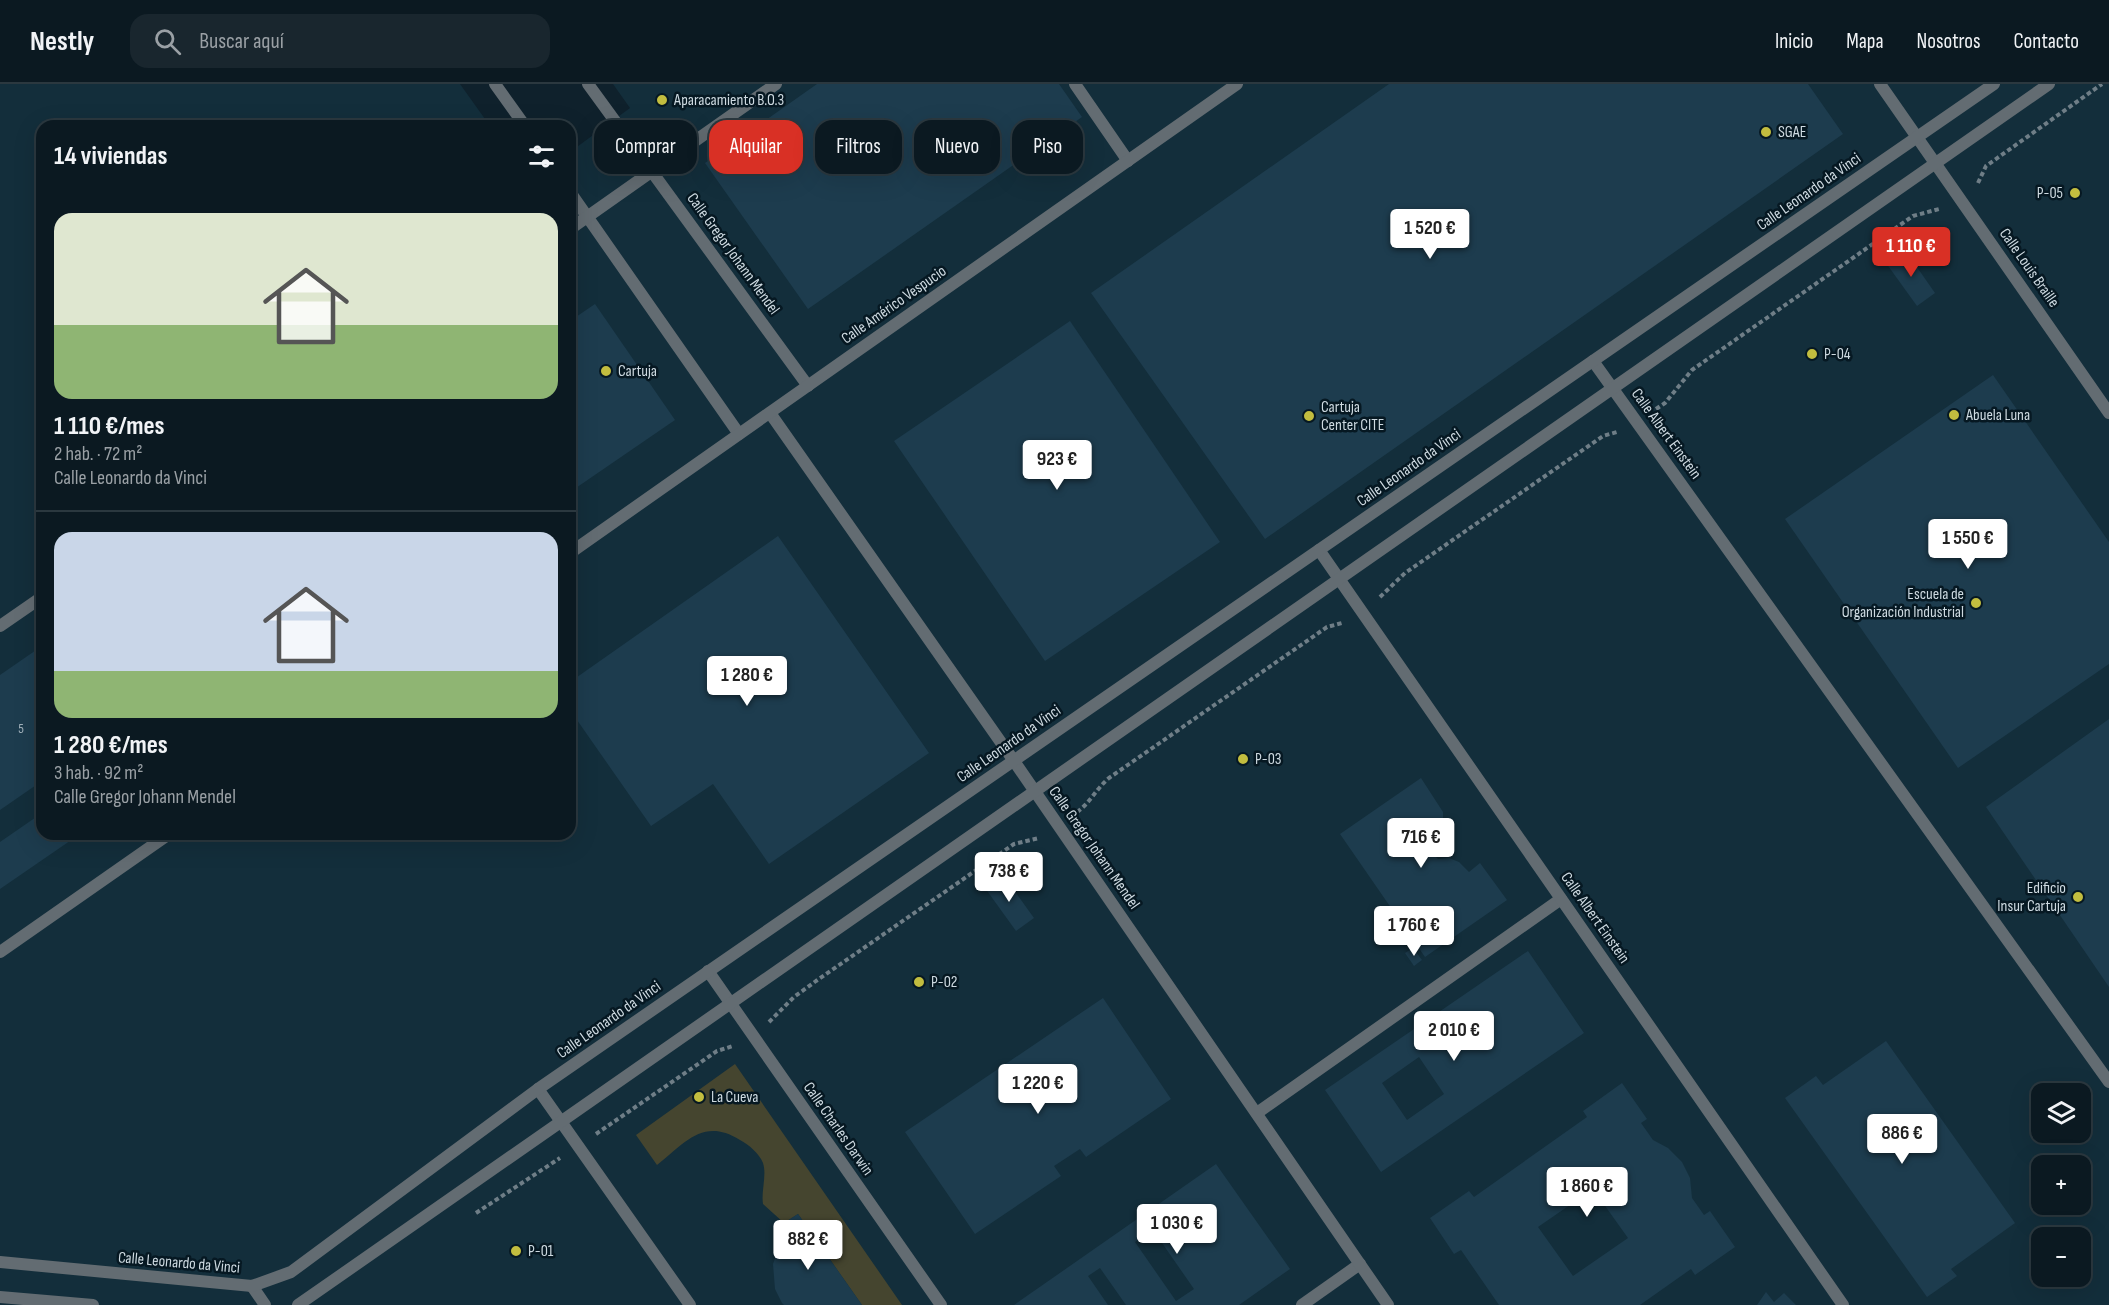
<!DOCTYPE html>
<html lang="es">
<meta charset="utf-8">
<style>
body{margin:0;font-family:"Sofia Sans Condensed",sans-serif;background:#19262e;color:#f1f3f6;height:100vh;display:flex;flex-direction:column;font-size:22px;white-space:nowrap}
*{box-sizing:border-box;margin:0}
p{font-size:20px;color:#9aa0a5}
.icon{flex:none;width:33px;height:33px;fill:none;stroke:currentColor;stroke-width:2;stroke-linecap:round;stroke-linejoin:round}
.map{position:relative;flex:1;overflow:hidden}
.details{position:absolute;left:36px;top:36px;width:540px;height:720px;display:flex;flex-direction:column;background:#0b1921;border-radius:18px;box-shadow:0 6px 24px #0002,0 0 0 2px #2b383f}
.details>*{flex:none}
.guide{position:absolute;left:594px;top:36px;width:570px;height:54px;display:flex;gap:12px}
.controls{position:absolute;left:2031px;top:999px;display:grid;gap:12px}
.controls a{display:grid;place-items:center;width:60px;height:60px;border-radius:12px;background:#0b1921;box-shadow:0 6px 24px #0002,0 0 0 2px #2b383f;font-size:30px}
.price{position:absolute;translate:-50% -51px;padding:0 14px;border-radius:6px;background:#fff;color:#222;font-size:20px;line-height:39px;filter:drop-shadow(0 2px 3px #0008)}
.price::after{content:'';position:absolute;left:50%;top:36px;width:18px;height:14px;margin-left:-9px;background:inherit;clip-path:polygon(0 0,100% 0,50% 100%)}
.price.selected{background:#d93025;color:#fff}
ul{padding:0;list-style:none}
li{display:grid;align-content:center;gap:12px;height:318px;padding:0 18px}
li+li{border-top:2px solid #2b383f}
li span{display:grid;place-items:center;height:186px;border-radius:18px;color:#555}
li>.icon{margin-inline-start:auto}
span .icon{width:108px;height:108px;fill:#fffc;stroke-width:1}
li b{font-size:26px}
h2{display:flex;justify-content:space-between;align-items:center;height:72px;padding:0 18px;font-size:26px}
.tag{padding:0 21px;border-radius:18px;background:#0b1921;box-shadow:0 6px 24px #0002,0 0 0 2px #2b383f;font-size:21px;line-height:54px}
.tag.selected{background:#d93025;color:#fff}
header{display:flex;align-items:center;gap:36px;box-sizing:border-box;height:84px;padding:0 30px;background:#0b1921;border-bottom:2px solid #2b383f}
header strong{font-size:28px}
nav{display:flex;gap:33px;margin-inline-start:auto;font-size:21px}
.search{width:420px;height:54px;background:#19262e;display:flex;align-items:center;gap:15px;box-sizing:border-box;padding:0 21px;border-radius:18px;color:#9aa0a5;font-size:22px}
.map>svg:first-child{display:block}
</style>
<header>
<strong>Nestly</strong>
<div class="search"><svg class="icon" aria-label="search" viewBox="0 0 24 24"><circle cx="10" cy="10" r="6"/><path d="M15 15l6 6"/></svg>Buscar aquí</div>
<nav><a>Inicio</a><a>Mapa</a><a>Nosotros</a><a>Contacto</a></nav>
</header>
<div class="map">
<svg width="2109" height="1221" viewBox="0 0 2109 1221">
<rect width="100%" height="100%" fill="#0f212c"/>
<path fill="#132e3b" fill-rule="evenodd" d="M0,0H460L490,42H42V750H570V68L630,24L613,0H2109V1221H0ZM2042,1010H2080V1048H2042ZM2042,1082H2080V1120H2042ZM2042,1154H2080V1192H2042Z"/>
<path fill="#45452f" d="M735,980L902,1221H862L798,1130L784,1139L763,1120C761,1107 767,1091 763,1079C759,1069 749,1061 740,1056C703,1033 685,1059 657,1081L636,1051Z"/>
<g fill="#1d3c4e" fill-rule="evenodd">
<path d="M817,0H1059L1082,33L808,225L705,79Z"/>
<path d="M1389,0H1808L1843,50L1265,455L1091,209Z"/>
<path d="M1905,166L1935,209L1917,222L1886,179Z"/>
<path d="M595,220L675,336L570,408V237Z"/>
<path d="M1070,237L1220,458L1045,577L894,357Z"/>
<path d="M1993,291L2109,458V580L1958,684L1785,435Z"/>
<path d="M778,452L929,669L769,780L713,700L651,742L570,626V598Z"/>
<path d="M42,562V697L0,726V591Z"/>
<path d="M2109,635V903L1986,723Z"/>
<path d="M1421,694L1443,728V754L1435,772L1438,775L1449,774L1459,778L1469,788L1480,779L1507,816L1425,873L1340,750Z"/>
<path d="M42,729V750H80L0,805V758Z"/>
<path d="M1003,791L1034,834L1016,847L985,804Z"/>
<path d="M1413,864L1422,876L1414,882L1405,869Z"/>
<path d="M1528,867L1584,949L1381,1088L1325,1006ZM1419,973L1444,1010L1407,1036L1382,999Z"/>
<path d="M1103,914L1171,1015L1086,1073L1080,1065L1054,1082L1061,1092L975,1150L905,1048Z"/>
<path d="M1886,957L2015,1139L1951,1185L1957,1192L1927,1213L1785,1014L1816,992L1823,1001Z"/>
<path d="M1622,999L1647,1035L1641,1039L1653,1056L1668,1064L1682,1078L1690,1094L1692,1114L1704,1131L1710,1127L1735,1163L1695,1191L1691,1185L1640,1221H1499L1461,1166L1454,1170L1430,1134L1469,1107L1474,1113L1587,1033L1583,1027ZM1593,1105L1628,1154L1573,1192L1538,1143Z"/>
<path d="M1216,1080L1290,1185L1239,1221H1126L1100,1184L1088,1192L1108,1221H1014ZM1153,1146L1194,1205L1176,1217L1135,1158Z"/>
<path d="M798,1130L862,1221H784L782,1219L775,1205L773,1180L784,1149V1139Z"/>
<path d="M1766,1208L1774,1218L1784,1209L1796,1221H1757Z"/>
</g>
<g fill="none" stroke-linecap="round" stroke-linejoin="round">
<g stroke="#6f7e87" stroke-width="4" stroke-dasharray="4.5 3" stroke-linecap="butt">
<path d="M1978,99L1986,82L2102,0"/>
<path d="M1656,325L1665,319L1692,286L1913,132L1939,125"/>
<path d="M1380,513L1405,489L1603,352L1617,348"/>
<path d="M1077,728C1090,719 1096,705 1109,694L1327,543L1342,539"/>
<path d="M769,938L794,913L816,897L1014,760L1039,754"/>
<path d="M596,1050L717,967L733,962"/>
<path d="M476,1129L560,1074"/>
</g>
<path stroke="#636c72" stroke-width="12" d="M1302,1221L1360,1180"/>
<path stroke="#636c72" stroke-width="12" d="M1257,1029L1561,815"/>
<g stroke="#636c72" stroke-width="12">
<path d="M495,0L525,42"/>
<path d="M588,0L808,302"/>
<path d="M1075,0L1128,77"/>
<path d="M1880,0L2109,329"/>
<path d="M570,108L739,350"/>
<path d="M570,145L776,0"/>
<path d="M1593,277L2109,998"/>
<path d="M770,329L1014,677L1388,1221"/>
<path d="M1319,466L1843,1221"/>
<path d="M0,542L42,513"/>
<path d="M708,887L941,1221"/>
<path d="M538,1005L690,1221"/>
<path d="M252,1202L265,1221"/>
</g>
<g stroke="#636c72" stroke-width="12">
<path d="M570,469L1237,0"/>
<path d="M0,868L169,750"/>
<path d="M0,1178L252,1202L291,1188L538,1005L1994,0"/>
<path d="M0,1213L93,1221"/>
<path d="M298,1221L2049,0"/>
</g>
</g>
<g fill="#c2bd3f" stroke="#061822" stroke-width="2">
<circle cx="662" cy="16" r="6"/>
<circle cx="1766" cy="48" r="6"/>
<circle cx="2075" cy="109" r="6"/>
<circle cx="1812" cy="270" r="6"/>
<circle cx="606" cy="287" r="6"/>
<circle cx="1954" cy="331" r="6"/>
<circle cx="1309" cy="332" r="6"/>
<circle cx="1976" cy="519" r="6"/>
<circle cx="1243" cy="675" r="6"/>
<circle cx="2078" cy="813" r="6"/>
<circle cx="919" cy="898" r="6"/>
<circle cx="699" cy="1013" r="6"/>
<circle cx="516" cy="1167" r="6"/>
</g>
<g text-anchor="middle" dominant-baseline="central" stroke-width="5" stroke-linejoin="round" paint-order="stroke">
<g font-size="14" fill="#a2b2bc">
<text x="21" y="644">5</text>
</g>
<g font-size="16" fill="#cedae1" stroke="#061822" text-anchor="start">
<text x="674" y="16">Aparacamiento B.O.3</text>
<text x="1778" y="48">SGAE</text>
<text x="2063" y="109" text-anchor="end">P-05</text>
<text x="1824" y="270">P-04</text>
<text x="618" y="287">Cartuja</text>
<text x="1321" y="323">Cartuja<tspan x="1321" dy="18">Center CITE</tspan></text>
<text x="1966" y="331">Abuela Luna</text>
<text x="1964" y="510" text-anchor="end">Escuela de<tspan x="1964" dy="18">Organización Industrial</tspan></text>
<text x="1255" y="675">P-03</text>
<text x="2066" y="804" text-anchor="end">Edificio<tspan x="2066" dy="18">Insur Cartuja</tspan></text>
<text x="931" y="898">P-02</text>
<text x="711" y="1013">La Cueva</text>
<text x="528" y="1167">P-01</text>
</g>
<g font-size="16" fill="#cedae1" stroke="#061822">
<text transform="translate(1809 108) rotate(-35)">Calle Leonardo da Vinci</text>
<text transform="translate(733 170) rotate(54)">Calle Gregor Johann Mendel</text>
<text transform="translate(2029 184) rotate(55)">Calle Louis Braille</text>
<text transform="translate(894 221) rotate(-35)">Calle Américo Vespucio</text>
<text transform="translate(1666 350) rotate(54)">Calle Albert Einstein</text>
<text transform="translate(1409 384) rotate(-35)">Calle Leonardo da Vinci</text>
<text transform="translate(1009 660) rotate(-35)">Calle Leonardo da Vinci</text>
<text transform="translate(1094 764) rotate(55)">Calle Gregor Johann Mendel</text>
<text transform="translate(1595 834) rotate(55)">Calle Albert Einstein</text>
<text transform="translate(609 936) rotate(-35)">Calle Leonardo da Vinci</text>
<text transform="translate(838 1045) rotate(55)">Calle Charles Darwin</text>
<text transform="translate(179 1179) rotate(5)">Calle Leonardo da Vinci</text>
</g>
</g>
</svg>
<div class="controls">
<a><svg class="icon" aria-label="layers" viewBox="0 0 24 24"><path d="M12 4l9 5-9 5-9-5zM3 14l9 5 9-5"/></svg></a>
<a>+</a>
<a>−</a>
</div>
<b class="price" style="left:1430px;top:176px">1 520 €</b>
<b class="price selected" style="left:1911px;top:194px">1 110 €</b>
<b class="price" style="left:1057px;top:407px">923 €</b>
<b class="price" style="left:1968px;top:486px">1 550 €</b>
<b class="price" style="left:747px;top:623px">1 280 €</b>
<b class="price" style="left:1421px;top:785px">716 €</b>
<b class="price" style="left:1009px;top:819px">738 €</b>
<b class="price" style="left:1414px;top:873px">1 760 €</b>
<b class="price" style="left:1454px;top:978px">2 010 €</b>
<b class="price" style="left:1038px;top:1031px">1 220 €</b>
<b class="price" style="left:1902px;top:1081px">886 €</b>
<b class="price" style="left:1587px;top:1134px">1 860 €</b>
<b class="price" style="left:1177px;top:1171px">1 030 €</b>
<b class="price" style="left:808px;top:1187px">882 €</b>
<div class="guide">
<a class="tag">Comprar</a>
<a class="tag selected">Alquilar</a>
<a class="tag">Filtros</a>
<a class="tag">Nuevo</a>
<a class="tag">Piso</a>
</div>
<section class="details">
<h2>14 viviendas<svg class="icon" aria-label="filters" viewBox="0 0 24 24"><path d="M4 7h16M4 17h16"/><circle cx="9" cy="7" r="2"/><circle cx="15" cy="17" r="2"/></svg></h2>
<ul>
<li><span style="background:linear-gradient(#dfe7d0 60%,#8fb573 0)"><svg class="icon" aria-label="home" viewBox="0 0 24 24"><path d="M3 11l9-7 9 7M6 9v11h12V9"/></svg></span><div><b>1 110 €/mes</b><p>2 hab. · 72 m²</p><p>Calle Leonardo da Vinci</p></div></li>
<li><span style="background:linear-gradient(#c9d6e8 75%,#8fb573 0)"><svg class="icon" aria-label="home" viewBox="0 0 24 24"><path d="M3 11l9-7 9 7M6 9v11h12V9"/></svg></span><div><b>1 280 €/mes</b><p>3 hab. · 92 m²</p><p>Calle Gregor Johann Mendel</p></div></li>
</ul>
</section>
</div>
